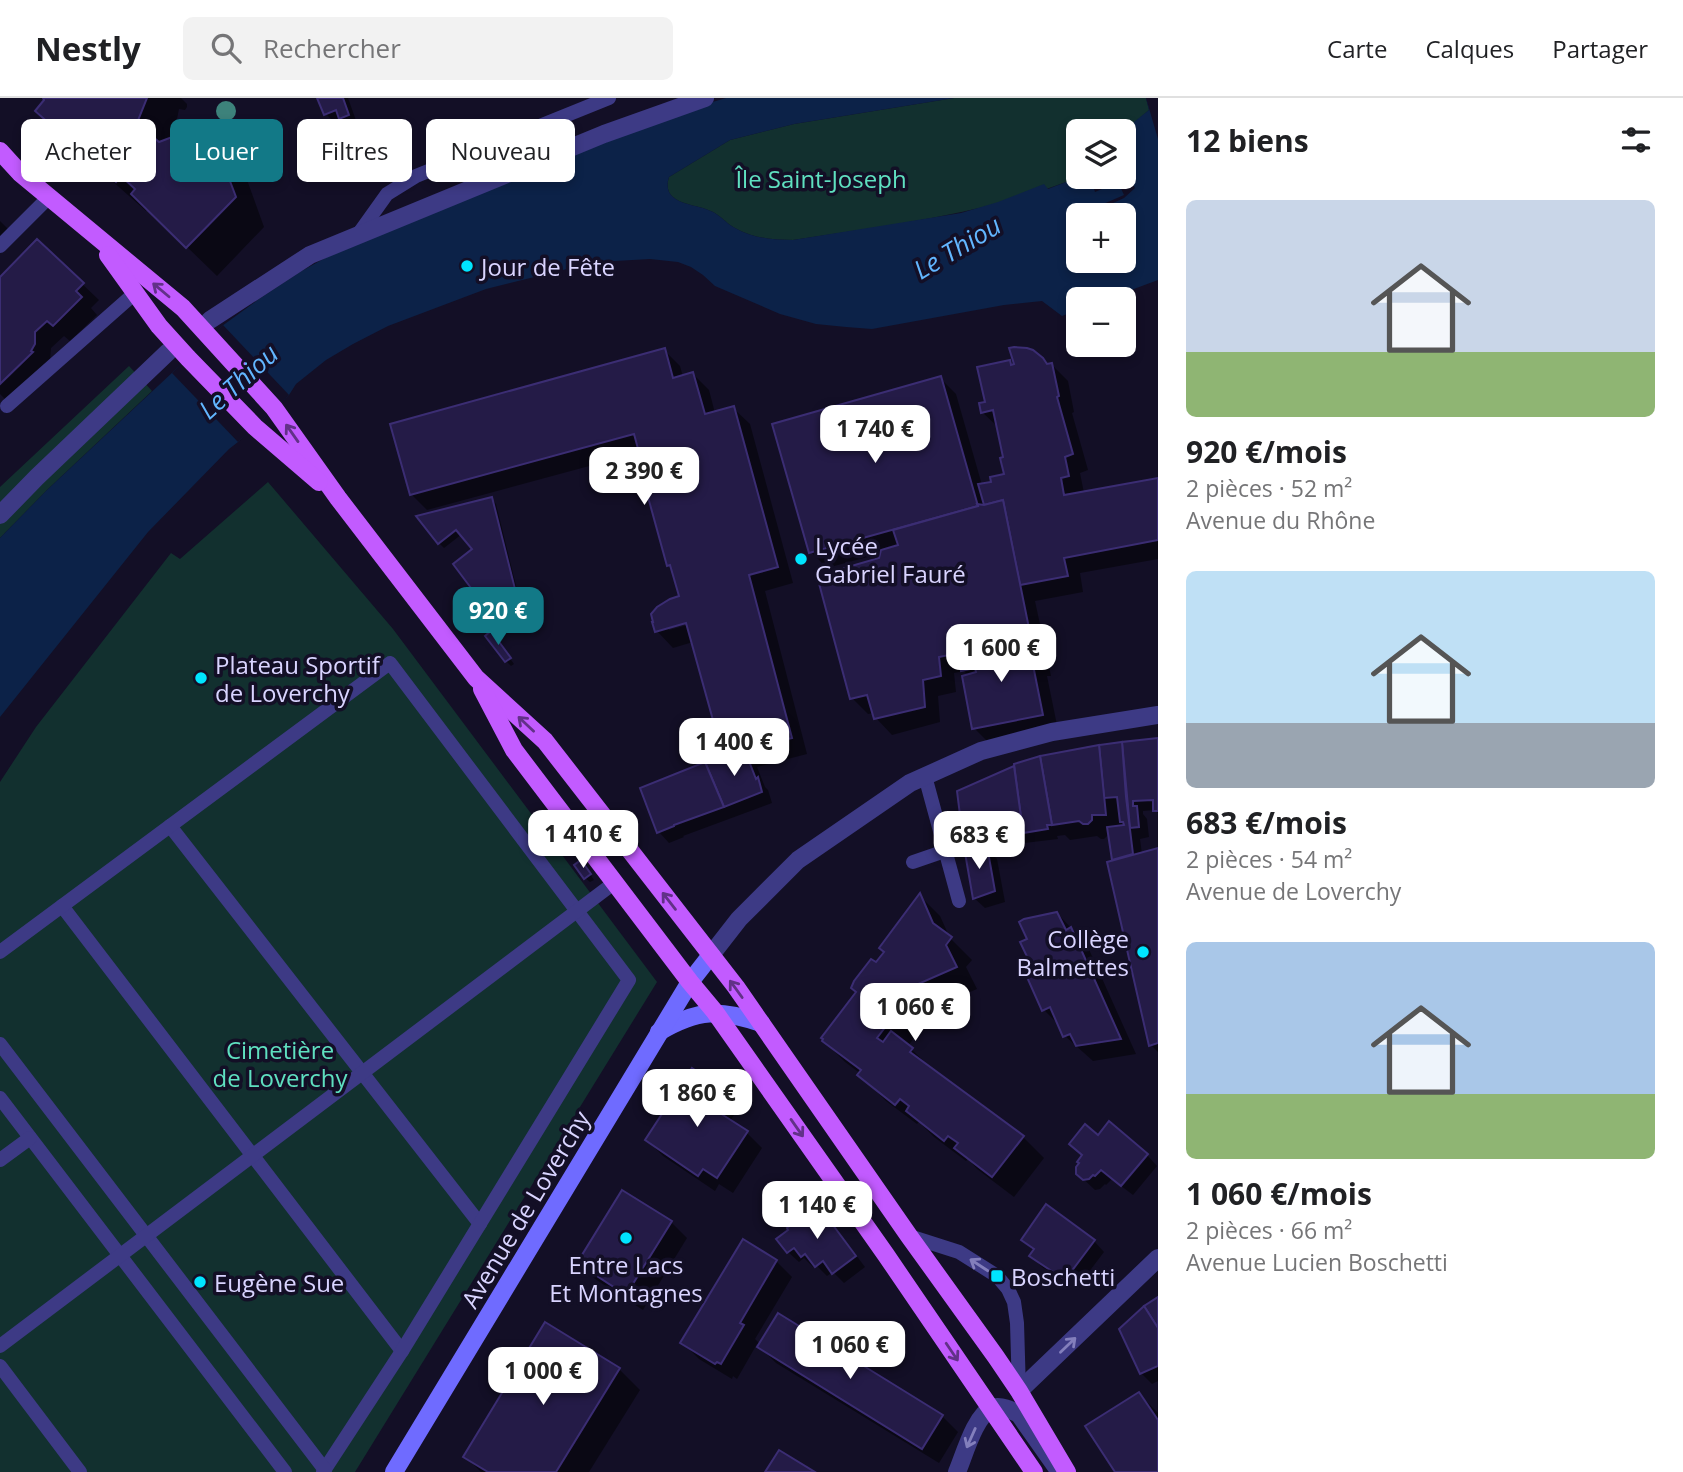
<!DOCTYPE html>
<html lang="fr">
<meta charset="utf-8">
<style>
body{margin:0;font-family:"Open Sans",sans-serif;background:#f2f2f2;color:#202124;height:100vh;display:flex;flex-direction:column;font-size:26px;white-space:nowrap}
*{box-sizing:border-box;margin:0}
p{font-size:23px;color:#757577}
.icon{flex:none;width:38px;height:38px;fill:none;stroke:currentColor;stroke-width:2;stroke-linecap:round;stroke-linejoin:round}
.map{position:relative;flex:1;overflow:hidden}
.drawer{display:flex;flex-direction:column;background:#fff;width:525px}
.drawer>*{flex:none}
.hud{position:absolute;left:21px;top:21px;width:665px;height:63px;display:flex;gap:14px}
.controls{position:absolute;left:1066px;top:21px;display:grid;gap:14px}
.controls a{display:grid;place-items:center;width:70px;height:70px;border-radius:10px;background:#fff;box-shadow:0 4px 10px #0003;font-size:35px}
.price{position:absolute;translate:-50% -60px;padding:0 16px;border-radius:14px;background:#fff;color:#222;font-size:23px;line-height:46px;filter:drop-shadow(0 2px 4px #0008)}
.price::after{content:'';position:absolute;left:50%;top:42px;width:21px;height:16px;margin-left:-10px;background:inherit;clip-path:polygon(0 0,100% 0,50% 100%)}
.price.selected{background:#127987;color:#fff}
ul{padding:0;list-style:none}
li{display:grid;align-content:center;gap:14px;height:371px;padding:0 28px}
li span{display:grid;place-items:center;height:217px;border-radius:10px;color:#555}
li>.icon{margin-inline-start:auto}
span .icon{width:126px;height:126px;fill:#fffc;stroke-width:1}
li b{font-size:30px}
h2{display:flex;justify-content:space-between;align-items:center;height:84px;padding:0 28px;font-size:30px}
.tag{padding:0 24px;border-radius:10px;background:#fff;box-shadow:0 4px 10px #0003;font-size:24px;line-height:63px}
.tag.selected{background:#127987;color:#fff}
header{display:flex;align-items:center;gap:42px;box-sizing:border-box;height:98px;padding:0 35px;background:#fff;border-bottom:2px solid #e0e0e0}
header strong{font-size:33px}
nav{display:flex;gap:38px;margin-inline-start:auto;font-size:24px}
.search{width:490px;height:63px;background:#f2f2f2;display:flex;align-items:center;gap:18px;box-sizing:border-box;padding:0 24px;border-radius:10px;color:#757577;font-size:26px}
main{display:flex;flex:1;min-height:0}
.map>svg:first-child{display:block}
</style>
<header>
<strong>Nestly</strong>
<div class="search"><svg class="icon" aria-label="search" viewBox="0 0 24 24"><circle cx="10" cy="10" r="6"/><path d="M15 15l6 6"/></svg>Rechercher</div>
<nav><a>Carte</a><a>Calques</a><a>Partager</a></nav>
</header>
<main>
<div class="map">
<svg width="1158" height="1374" viewBox="0 0 1158 1374">
<rect width="100%" height="100%" fill="#130f26"/>
<g fill="#12302f">
<path d="M954,0H1146L1149,12L1135,24V35L1134,46L1124,55V33H1078L1079,79C988,116 889,127 793,142C773,142 752,140 735,130C727,126 721,118 713,114C697,105 660,108 669,79L730,42L794,26Z"/>
<path d="M129,268L152,293L47,392L0,440V389Z"/>
<path d="M268,384L393,531L657,884L355,1374H0V684L36,629L171,455L180,461Z"/>
</g>
<path fill="#0c2248" d="M726,0H954L794,26L730,42L669,79C660,108 697,105 713,114C721,118 727,126 735,130C752,140 773,142 793,142L961,115L998,104L1044,86L1048,91L1079,79H1116L1117,81L1094,91L1095,94L1118,84L1124,97L1078,117V163H1124V117H1087L1124,100L1135,90L1132,84L1127,87L1123,79L1124,55L1134,46L1135,35L1134,24L1149,12L1146,0H1158V182L1107,201H1078V212L1062,218L1042,203L1004,207L872,231L846,229L816,226L780,216L715,188L703,177L691,169L678,164L650,161L615,163L575,169L486,191L388,228L353,246L326,262L296,286L289,297L238,344L229,351L148,434L0,619V440L47,392L222,228L259,201L300,174L343,150L679,14Z"/>
<g fill="#130f26">
<path d="M1146,0H1158V41Z"/>
<path d="M223,227L289,297L238,344L172,275Z"/>
</g>
<g fill="#0007" fill-rule="evenodd">
<path d="M45,0H181L187,6V9L185,12L179,11L173,41L179,38L184,43L199,37L208,27L238,57L264,129L217,178L148,111L146,113L67,43L38,13L46,2Z"/>
<path d="M316,0H348L358,28L351,30L344,23L336,26L326,16Z"/>
<path d="M0,123L16,139L0,155Z"/>
<path d="M37,143L99,202L91,210L97,217L70,243L64,238L51,250L50,263L11,307L0,296V182Z"/>
<path d="M664,252L680,268L683,279L693,276L709,292L715,315L733,310L750,326L793,485L765,493L807,656L757,669L765,689L768,692L772,705L683,738L684,739L669,745L659,734L727,660L724,658L693,544L673,550L657,533L681,499L674,472L669,467L641,354L427,412L411,396ZM694,521L695,525L669,532V528Z"/>
<path d="M1010,264L1013,268L1052,267L1068,283L1074,314L1072,315L1088,372L1080,375L1084,395L1158,381V461L1080,475L1083,494L1035,503L1051,578H1047L1058,632L990,646L974,630L969,578L964,573L954,575L956,594L938,598L940,624L892,637L876,620L874,615L868,616L852,600L882,455L827,470L811,454L940,280L956,296L982,387L993,385L1006,377L1005,361L999,330L982,314ZM1026,539V545L1009,549L1008,542Z"/>
<path d="M492,401L496,406L522,512L496,518L490,513L474,451L462,436L444,450L439,445Z"/>
<path d="M488,538L495,540L514,566L511,568L506,563Z"/>
<path d="M1158,641V715L1155,712L1143,713V716L1147,721L1149,739L1140,741L1142,756L1158,752V954L1151,947L1115,763L1113,761L1110,735L1104,741H1101L1097,738L1070,742L1065,737L1057,738L1058,741L1008,747L1003,742L994,743V749L986,750L997,761L1005,804L985,810L974,800L975,751L965,740L959,694L1015,669L1101,648Z"/>
<path d="M585,769L594,782L590,784L585,780Z"/>
<path d="M920,798L940,818L950,840L972,862L966,869L977,891L939,907L908,948L934,973L1023,1039L1044,1060L1014,1099L977,1071L968,1061L966,1063L934,1039L919,1024L917,1026L886,1003L860,977L861,976L845,964L824,943L877,867Z"/>
<path d="M1057,815L1087,847L1136,956L1093,963L1065,938L1061,929L1044,912L1029,842Z"/>
<path d="M708,982L736,1014L730,1023L746,1034L762,1050L733,1095L719,1086L715,1093L663,1058L647,1042Z"/>
<path d="M1098,1039L1147,1057L1157,1068L1133,1097L1112,1081L1106,1087L1105,1086L1100,1091L1095,1092L1077,1075Z"/>
<path d="M622,1094L671,1124L687,1140L643,1212L595,1181L579,1165Z"/>
<path d="M818,1109L828,1120L865,1169L844,1185L833,1174L827,1178L816,1167L813,1169L804,1160L799,1164L788,1154Z"/>
<path d="M1023,1142L1094,1143L1104,1154L1076,1191L1042,1169L1031,1158L1033,1152Z"/>
<path d="M776,1163L792,1179L755,1241L761,1247L942,1318L958,1334L939,1365L776,1265L757,1246L737,1281L733,1278L732,1281L699,1261L683,1245Z"/>
<path d="M1158,1201V1283L1152,1286L1141,1275Z"/>
<path d="M619,1271L640,1292L589,1374H481L465,1358Z"/>
<path d="M1139,1296L1158,1315V1374H1117Z"/>
</g>
<g fill="#241b47" stroke="#3b2d73" stroke-width="2">
<path d="M43,0H147L137,25L159,44L180,36L182,42L197,36L195,31L208,25L236,99L186,150L131,96L135,91L121,78L116,84L35,13L44,2Z"/>
<path d="M317,0H343L349,17L339,21L336,12L324,17Z"/>
<path d="M37,141L84,185L76,193L82,199L53,228L47,223L35,234V246L31,253L33,254L0,286V179Z"/>
<path d="M1014,249L1027,250L1033,252L1043,260L1047,266L1052,265L1059,298L1057,299L1073,356L1065,359L1069,378L1061,380L1064,397L1158,380V442L1064,460L1068,478L1020,487L1003,402L984,407L978,386L991,384L990,379L1004,376L1000,360L1003,359L993,312L981,315L979,305L985,304L977,269L1010,262L1011,267L1014,266L1009,250Z"/>
<path d="M665,250L673,280L693,274L705,316L734,308L778,469L749,477L792,640L723,658L686,525L655,534L652,524H653L651,516L657,509L670,501L679,498L670,467L667,468L637,359L640,358L634,336L410,397L390,326Z"/>
<path d="M941,278L978,408L809,455L772,326Z"/>
<path d="M492,399L519,507L489,514L453,466L472,451L456,432L438,446L416,418Z"/>
<path d="M1003,402L1031,540L939,559L941,578L923,582L925,609L874,621L867,597L850,601L817,478L879,460L881,452L898,447L893,432L978,408L977,406L984,407Z"/>
<path d="M491,533L511,560L505,564L485,538Z"/>
<path d="M1031,540L1035,562H1032L1043,617L972,631L962,578L976,574L975,570L961,573L958,555L1010,544L1011,547L1024,544V541Z"/>
<path d="M1158,640V713H1153V702L1133,703V708H1137L1139,729L1130,730L1122,644Z"/>
<path d="M1122,644L1126,699L1133,756L1112,762L1107,729L1124,727L1123,724H1120L1117,699L1104,700L1099,647Z"/>
<path d="M1099,647L1106,717H1092V722L1088,726H1083L1079,723L1052,727L1040,658Z"/>
<path d="M745,653L756,681L758,679L762,694L724,709L705,664Z"/>
<path d="M1040,658L1052,727H1047L1048,731L1023,735L1014,666Z"/>
<path d="M705,664L724,709L674,727V728L657,735L640,690Z"/>
<path d="M1014,668L1023,733L996,737L995,731L984,733L985,739L963,741L957,693Z"/>
<path d="M987,748L995,793L973,801L964,749Z"/>
<path d="M1158,750V945L1149,948L1107,764Z"/>
<path d="M581,762L591,776L584,781L574,767Z"/>
<path d="M920,795L933,825L952,839L946,847L957,869L918,886L877,940L883,944L891,933L913,950L910,954L1024,1038L992,1079L954,1050L958,1045L948,1038L944,1043L906,1013L909,1008L900,1001L895,1007L857,977L861,972L822,943L823,941L821,940L856,894L851,890L854,883L871,861L876,864L884,854L879,850Z"/>
<path d="M1057,814L1066,832L1071,829L1121,941L1076,948L1070,936L1063,939L1050,909L1042,913L1026,877L1034,873L1020,844L1027,841L1019,824L1024,821Z"/>
<path d="M692,970L709,981L706,986L721,996L712,1010L748,1033L717,1080L703,1071L698,1078L645,1042Z"/>
<path d="M1109,1023L1148,1056L1121,1088L1101,1072L1095,1078L1093,1077L1089,1081L1083,1082L1076,1076V1069L1079,1065L1077,1064L1082,1057L1069,1046L1085,1026L1098,1037Z"/>
<path d="M622,1092L672,1123L626,1197L577,1165Z"/>
<path d="M1046,1106L1095,1142L1065,1182L1029,1158L1034,1151L1021,1142Z"/>
<path d="M818,1107L856,1158L832,1176L823,1163L815,1169L805,1156L801,1159L794,1150L787,1155L776,1141L788,1132L787,1130Z"/>
<path d="M743,1141L777,1162L740,1225L744,1227L721,1266L717,1264L715,1266L680,1245Z"/>
<path d="M1158,1199V1230L1144,1208Z"/>
<path d="M1144,1208L1158,1230V1268L1140,1276L1119,1231Z"/>
<path d="M778,1215L943,1317L922,1351L757,1249Z"/>
<path d="M545,1224L620,1270L556,1374H488L463,1359Z"/>
<path d="M1139,1294L1158,1322V1374H1115L1085,1328Z"/>
<path d="M779,1352L815,1374H765Z"/>
</g>
<g fill="none" stroke-linecap="round" stroke-linejoin="round">
<g stroke="#3d3a85" stroke-width="14">
<path d="M357,138L387,96L416,78L609,0"/>
<path d="M0,148L49,99"/>
<path d="M7,308L135,195"/>
<path d="M925,678L959,803"/>
<path d="M170,728L480,1126"/>
<path d="M913,764L945,753"/>
<path d="M62,808L402,1253"/>
<path d="M0,854L390,565L629,882L402,1253L323,1374"/>
<path d="M0,946L325,1372"/>
<path d="M0,1000L285,1374"/>
<path d="M0,1062L30,1040"/>
<path d="M909,1138L959,1154L997,1178L1008,1191L1014,1204L1017,1225L1019,1293"/>
<path d="M0,1248L614,785"/>
<path d="M0,1268L80,1374"/>
</g>
<g stroke="#3d3a85" stroke-width="18">
<path d="M210,222L310,157L604,36L705,0"/>
<path d="M0,417L37,379L168,254"/>
<path d="M711,857L739,821L798,762L910,685L981,653L1052,634L1158,617"/>
<path d="M1019,1293L1158,1160"/>
<path d="M957,1374C964,1358 975,1317 992,1310C1001,1307 1011,1312 1019,1316L1057,1370"/>
</g>
<g stroke="#6f6bff" stroke-width="18">
<path d="M659,934C698,911 720,911 761,925"/>
<path d="M394,1374L690,884L711,857"/>
</g>
<g stroke="#c25bff" stroke-width="18">
<path d="M0,53L20,75L183,210L274,310L338,400L476,580L545,643L736,889L909,1138L996,1259L1019,1293L1067,1374"/>
<path d="M108,157L159,228L188,260L255,329L319,384"/>
<path d="M482,591L514,652L690,884L715,914L886,1157L1034,1374"/>
</g>
</g>
<circle fill="#3d827b" cx="226" cy="13" r="10"/>
<defs><path id="oneway-shaft" d="M-6 0H5M1.5-3L5.5 0L1.5 3" fill="none" stroke-width="1.6" stroke-linecap="round" stroke-linejoin="round" transform="scale(1.75)"/></defs>
<g stroke="#623188">
<use href="#oneway-shaft" transform="translate(161 192) rotate(-140)"/>
<use href="#oneway-shaft" transform="translate(292 335) rotate(-125)"/>
<use href="#oneway-shaft" transform="translate(526 626) rotate(-137)"/>
<use href="#oneway-shaft" transform="translate(669 803) rotate(-128)"/>
<use href="#oneway-shaft" transform="translate(736 891) rotate(-126)"/>
<use href="#oneway-shaft" transform="translate(797 1030) rotate(55)"/>
<use href="#oneway-shaft" transform="translate(952 1254) rotate(56)"/>
</g>
<g stroke="#837fbc">
<use href="#oneway-shaft" transform="translate(979 1167) rotate(-147)"/>
<use href="#oneway-shaft" transform="translate(1068 1247) rotate(-44)"/>
<use href="#oneway-shaft" transform="translate(971 1340) rotate(114)"/>
</g>
<g fill="#00e5ff" stroke="#130f26" stroke-width="2.5">
<circle cx="467" cy="168" r="7"/>
<circle cx="801" cy="461" r="7"/>
<circle cx="201" cy="580" r="7"/>
<circle cx="1143" cy="854" r="7"/>
<circle cx="626" cy="1140" r="7"/>
<rect x="990" y="1171" width="14" height="14" rx="3.5"/>
<circle cx="200" cy="1184" r="7"/>
</g>
<g text-anchor="middle" dominant-baseline="central" stroke-width="7" stroke-linejoin="round" paint-order="stroke">
<g font-size="24" fill="#5fe0c0" stroke="#130f26">
<text x="821" y="80">Île Saint-Joseph</text>
<text x="280" y="951">Cimetière<tspan x="280" dy="28">de Loverchy</tspan></text>
</g>
<g font-size="24" fill="#d9d4ff" stroke="#130f26" text-anchor="start">
<text x="481" y="168">Jour de Fête</text>
<text x="815" y="447">Lycée<tspan x="815" dy="28">Gabriel Fauré</tspan></text>
<text x="215" y="566">Plateau Sportif<tspan x="215" dy="28">de Loverchy</tspan></text>
<text x="1129" y="840" text-anchor="end">Collège<tspan x="1129" dy="28">Balmettes</tspan></text>
<text x="626" y="1166" text-anchor="middle">Entre Lacs<tspan x="626" dy="28">Et Montagnes</tspan></text>
<text x="1011" y="1178">Boschetti</text>
<text x="214" y="1184">Eugène Sue</text>
</g>
<g font-size="24" fill="#d9d4ff" stroke="#130f26">
<text transform="translate(525 1111) rotate(-59)">Avenue de Loverchy</text>
</g>
<g font-size="26" font-style="italic" fill="#62b6ff" stroke="#130f26">
<text transform="translate(957 149) rotate(-31)">Le Thiou</text>
<text transform="translate(238 283) rotate(-42)">Le Thiou</text>
</g>
</g>
</svg>
<div class="controls">
<a><svg class="icon" aria-label="layers" viewBox="0 0 24 24"><path d="M12 4l9 5-9 5-9-5zM3 14l9 5 9-5"/></svg></a>
<a>+</a>
<a>−</a>
</div>
<b class="price" style="left:875px;top:367px">1 740 €</b>
<b class="price" style="left:644px;top:409px">2 390 €</b>
<b class="price selected" style="left:498px;top:549px">920 €</b>
<b class="price" style="left:1001px;top:586px">1 600 €</b>
<b class="price" style="left:734px;top:680px">1 400 €</b>
<b class="price" style="left:583px;top:772px">1 410 €</b>
<b class="price" style="left:979px;top:773px">683 €</b>
<b class="price" style="left:915px;top:945px">1 060 €</b>
<b class="price" style="left:697px;top:1031px">1 860 €</b>
<b class="price" style="left:817px;top:1143px">1 140 €</b>
<b class="price" style="left:850px;top:1283px">1 060 €</b>
<b class="price" style="left:543px;top:1309px">1 000 €</b>
<div class="hud">
<a class="tag">Acheter</a>
<a class="tag selected">Louer</a>
<a class="tag">Filtres</a>
<a class="tag">Nouveau</a>
</div>
</div>
<section class="drawer">
<h2>12 biens<svg class="icon" aria-label="filters" viewBox="0 0 24 24"><path d="M4 7h16M4 17h16"/><circle cx="9" cy="7" r="2"/><circle cx="15" cy="17" r="2"/></svg></h2>
<ul>
<li><span style="background:linear-gradient(#c9d6e8 70%,#8fb573 0)"><svg class="icon" aria-label="home" viewBox="0 0 24 24"><path d="M3 11l9-7 9 7M6 9v11h12V9"/></svg></span><div><b>920 €/mois</b><p>2 pièces · 52 m²</p><p>Avenue du Rhône</p></div></li>
<li><span style="background:linear-gradient(#bfe0f5 70%,#9aa5b1 0)"><svg class="icon" aria-label="home" viewBox="0 0 24 24"><path d="M3 11l9-7 9 7M6 9v11h12V9"/></svg></span><div><b>683 €/mois</b><p>2 pièces · 54 m²</p><p>Avenue de Loverchy</p></div></li>
<li><span style="background:linear-gradient(#a9c7e8 70%,#8fb573 0)"><svg class="icon" aria-label="home" viewBox="0 0 24 24"><path d="M3 11l9-7 9 7M6 9v11h12V9"/></svg></span><div><b>1 060 €/mois</b><p>2 pièces · 66 m²</p><p>Avenue Lucien Boschetti</p></div></li>
</ul>
</section>
</main>
